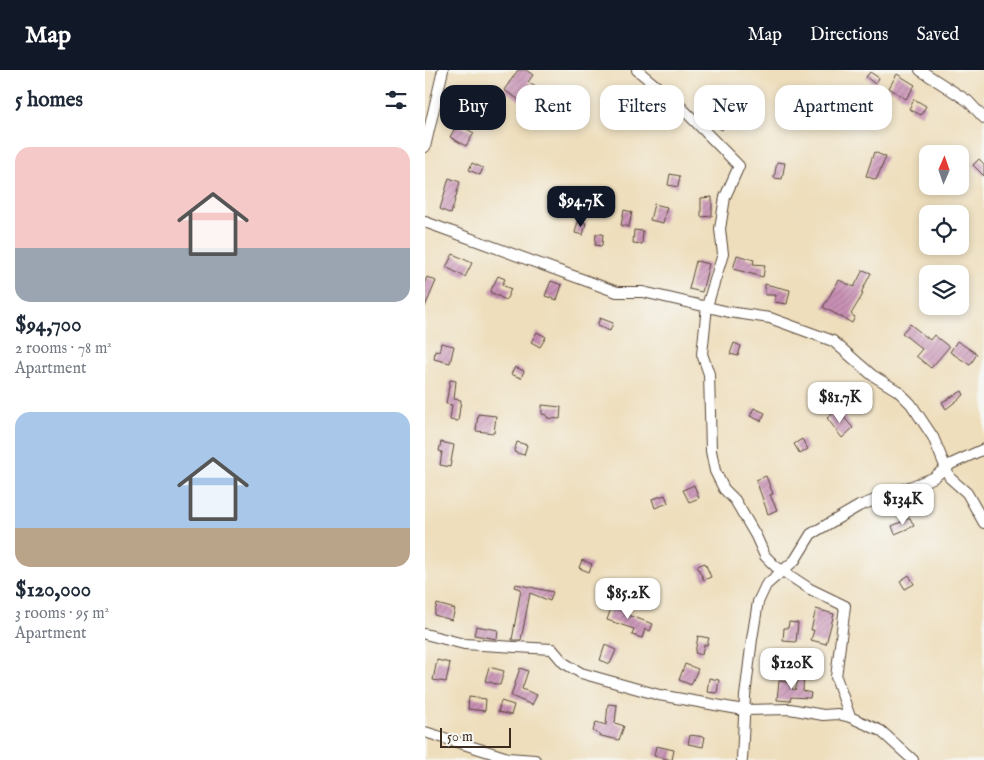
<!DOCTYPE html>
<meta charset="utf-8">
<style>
body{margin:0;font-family:"IM FELL English",serif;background:#f2f2f3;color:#1f2937;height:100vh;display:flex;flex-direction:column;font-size:19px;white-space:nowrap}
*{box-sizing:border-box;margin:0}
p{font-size:16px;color:#747a83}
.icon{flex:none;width:28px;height:28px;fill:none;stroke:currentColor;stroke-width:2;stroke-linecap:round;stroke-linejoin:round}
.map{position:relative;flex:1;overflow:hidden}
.drawer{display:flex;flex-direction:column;background:#fff;width:425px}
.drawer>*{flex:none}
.top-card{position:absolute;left:15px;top:15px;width:469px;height:45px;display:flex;gap:10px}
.needle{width:32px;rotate:2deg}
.buttons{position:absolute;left:494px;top:75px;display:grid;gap:10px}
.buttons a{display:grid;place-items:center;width:50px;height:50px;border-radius:10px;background:#fff;box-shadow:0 2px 8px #0003;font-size:25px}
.scale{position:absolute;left:15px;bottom:12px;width:71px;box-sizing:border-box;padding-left:5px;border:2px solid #3b2a1e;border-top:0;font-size:14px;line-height:18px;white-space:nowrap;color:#3b2a1e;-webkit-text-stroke:4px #f6f6f2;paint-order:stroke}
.price{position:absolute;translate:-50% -42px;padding:0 11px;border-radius:10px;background:#fff;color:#222;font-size:16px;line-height:32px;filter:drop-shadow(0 1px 2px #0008)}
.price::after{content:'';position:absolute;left:50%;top:30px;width:15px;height:11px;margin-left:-8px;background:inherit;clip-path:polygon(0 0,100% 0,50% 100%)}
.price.on{background:#111827;color:#fff}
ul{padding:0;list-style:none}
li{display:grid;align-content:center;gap:10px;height:265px;padding:0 15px}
li span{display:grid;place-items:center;height:155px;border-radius:15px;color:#555}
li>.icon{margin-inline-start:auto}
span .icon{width:90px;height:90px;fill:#fffc;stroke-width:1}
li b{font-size:21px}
h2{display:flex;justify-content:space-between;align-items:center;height:60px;padding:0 15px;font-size:21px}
.tag{padding:0 18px;border-radius:15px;background:#fff;box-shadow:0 2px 8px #0003;font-size:18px;line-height:45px}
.tag.on{background:#111827;color:#fff}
header{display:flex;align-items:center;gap:30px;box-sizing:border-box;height:70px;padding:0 25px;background:#111827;color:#fff}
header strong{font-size:24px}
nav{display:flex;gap:28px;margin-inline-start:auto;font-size:18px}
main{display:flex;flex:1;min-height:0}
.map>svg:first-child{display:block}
</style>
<header>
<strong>Map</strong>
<nav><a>Map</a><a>Directions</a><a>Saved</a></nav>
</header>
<main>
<section class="drawer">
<h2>5 homes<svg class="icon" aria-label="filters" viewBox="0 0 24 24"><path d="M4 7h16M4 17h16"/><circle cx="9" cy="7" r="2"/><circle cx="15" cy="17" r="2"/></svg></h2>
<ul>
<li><span style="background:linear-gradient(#f6c9c9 65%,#9aa5b1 0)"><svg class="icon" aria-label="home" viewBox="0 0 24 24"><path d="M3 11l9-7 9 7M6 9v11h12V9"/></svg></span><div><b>$94,700</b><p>2 rooms · 78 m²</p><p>Apartment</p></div></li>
<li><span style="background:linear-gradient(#a9c7e8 75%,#b9a48a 0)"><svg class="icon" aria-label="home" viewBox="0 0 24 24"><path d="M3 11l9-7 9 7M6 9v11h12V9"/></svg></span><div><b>$120,000</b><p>3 rooms · 95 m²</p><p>Apartment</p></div></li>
</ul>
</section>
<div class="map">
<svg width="559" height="690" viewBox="0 0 559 690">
<defs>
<pattern id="building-hatch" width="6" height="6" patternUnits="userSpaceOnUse" patternTransform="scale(1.25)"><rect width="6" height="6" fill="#c991b6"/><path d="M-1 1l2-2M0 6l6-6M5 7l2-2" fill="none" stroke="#a47793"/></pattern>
</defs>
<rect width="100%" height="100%" fill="#f6f6f2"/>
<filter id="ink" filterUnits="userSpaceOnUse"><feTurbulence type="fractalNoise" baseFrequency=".02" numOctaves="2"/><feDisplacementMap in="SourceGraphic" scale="10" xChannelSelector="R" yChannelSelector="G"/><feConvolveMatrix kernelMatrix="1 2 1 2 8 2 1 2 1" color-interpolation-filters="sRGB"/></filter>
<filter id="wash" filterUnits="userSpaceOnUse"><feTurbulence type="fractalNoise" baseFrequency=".0096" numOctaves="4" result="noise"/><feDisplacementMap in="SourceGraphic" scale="20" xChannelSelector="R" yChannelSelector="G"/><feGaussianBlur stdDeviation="1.12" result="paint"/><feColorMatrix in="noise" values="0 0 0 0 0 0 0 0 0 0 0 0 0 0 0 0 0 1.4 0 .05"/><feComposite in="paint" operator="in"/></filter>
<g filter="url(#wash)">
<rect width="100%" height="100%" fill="#eedebc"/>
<g id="blocks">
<g fill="url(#building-hatch)">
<path d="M93,0H101L108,5L103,12L124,26L113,42L79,20Z"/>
<path d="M445,2L454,8L450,14L441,7Z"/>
<path d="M472,4L490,15L481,29L464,18Z"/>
<path d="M41,20L50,27L40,42L30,35Z"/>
<path d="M489,29L501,36L496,45L484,39Z"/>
<path d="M293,47L302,52L297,60L288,55Z"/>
<path d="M32,54L49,63L41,76L25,67Z"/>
<path d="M449,82L461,87L451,110L441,106Z"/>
<path d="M554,89L559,94V106L548,95Z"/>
<path d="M352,92L360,93L357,109L349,108Z"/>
<path d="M47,93L58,98L55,105L44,100Z"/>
<path d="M245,104L255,106L253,117L243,115Z"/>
<path d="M24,108L35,112L26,144L15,139Z"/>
<path d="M287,127V146L276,147V128Z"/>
<path d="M229,134L242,137L238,153L225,150Z"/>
<path d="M199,140L207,142L204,157L196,155Z"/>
<path d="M153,151L161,153L158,165L150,163Z"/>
<path d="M209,160L218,161L217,174L208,173Z"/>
<path d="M171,164H178L177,176L170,175Z"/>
<path d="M28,184L47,193L40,207L21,197Z"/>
<path d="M312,185L329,190L328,194L340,195L338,207L308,199Z"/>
<path d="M271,191L284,194L277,222L264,219Z"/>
<path d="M438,200L446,203L436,223L438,224L426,244L430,247L427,253L398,237L414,210L429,217Z"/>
<path d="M73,206L80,209L77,215L86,219L81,230L65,222Z"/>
<path d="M2,207L11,211L0,237V212Z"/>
<path d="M126,211L137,215L132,230L120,226Z"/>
<path d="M340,214L365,220L362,234L349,232L351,225H340Z"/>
<path d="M175,248L188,253L185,261L172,256Z"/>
<path d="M485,254L505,270L509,265L524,277L506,298L491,286L497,279L477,263Z"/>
<path d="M112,262L121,267L115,277L106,272Z"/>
<path d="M532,271L552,284L545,295L525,282Z"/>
<path d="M16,273L29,276L25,293L9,289L10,281L14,282Z"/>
<path d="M309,273L316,276L313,286L305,284Z"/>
<path d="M90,297L99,301L96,308L86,304Z"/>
<path d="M25,310L31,311L29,329L36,330L33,351L25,350L27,335L21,334Z"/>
<path d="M537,321L539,325L521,339L517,332Z"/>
<path d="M117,335L136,337L135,349L122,348V345L117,344Z"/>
<path d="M329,338L340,343L336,351L325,346Z"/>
<path d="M413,340L428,358L417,368L402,348Z"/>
<path d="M53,344L71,346L69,363L51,361Z"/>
<path d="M377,369L383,379L375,384L369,374Z"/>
<path d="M16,372L29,375L25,397L15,395L17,382L14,381Z"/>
<path d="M92,372L102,375L99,385L89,382Z"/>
<path d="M341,406L348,424L345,425L352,440L343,444L331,410Z"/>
<path d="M269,415L274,428L264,432L258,420Z"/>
<path d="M240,425L243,433L230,438L227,429Z"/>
<path d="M485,448L489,456L470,464L467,456Z"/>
<path d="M157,490L167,494L164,502L154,498Z"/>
<path d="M280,493L286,507L279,510L272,496Z"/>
<path d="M484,505L489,514L480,519L475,511Z"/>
<path d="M91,514L128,522L125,531L105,523L96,570H87L96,519L90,517Z"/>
<path d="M188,532L203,537L200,544L228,554L225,561L220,559L217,568L207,565L209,559L182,550Z"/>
<path d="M12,534L30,539L27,550L9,545Z"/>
<path d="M391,539L409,544L401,574L386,570L389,560H386Z"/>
<path d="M364,552L373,553L371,572L358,571L359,558H363Z"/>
<path d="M51,556L73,560L72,569L49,565Z"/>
<path d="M273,566L284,568L282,575H279L277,585L270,583Z"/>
<path d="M180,575L191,580L185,594L175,590Z"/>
<path d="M12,590L25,593L21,612L8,610Z"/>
<path d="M260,594L273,599L266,615L254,610Z"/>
<path d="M64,597L79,601L75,615L60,611Z"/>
<path d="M95,598L103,601L97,619L112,625L107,635L86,626Z"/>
<path d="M377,600L379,601L378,621L386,623L385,628L366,627L365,631L352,630L354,611L368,613L367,619L370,620Z"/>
<path d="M284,608L294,610L292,623L282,622Z"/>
<path d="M44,627L61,629L60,641L43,639Z"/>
<path d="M76,631L89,635L86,645L73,642Z"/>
<path d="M183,634L192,635L190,653L199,656L194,670L176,666L168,661L171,652L181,655Z"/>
<path d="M265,665L280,667L278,677L263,674Z"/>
<path d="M231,676L249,680L247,690L229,686Z"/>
</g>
</g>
</g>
<g filter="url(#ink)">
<use href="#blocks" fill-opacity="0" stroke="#564536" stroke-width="1"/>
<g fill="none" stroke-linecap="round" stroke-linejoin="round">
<g stroke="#564536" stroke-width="12">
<g id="minor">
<path d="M212,0L253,34L314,96L300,127L295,159L298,184L282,236L277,284L284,304L286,381L290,401L299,419L310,430L331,466L340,486L350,496L385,519L420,536L411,607L425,647L456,661L488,690"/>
<path d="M495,0L543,31L559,48"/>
<path d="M0,77L18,0"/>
<path d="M0,152L192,222H218L304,242L345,248L408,271L447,305L473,321L486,334L508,367L525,408L542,423L559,453"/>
<path d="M0,564L39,574L127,579L139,593L156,603L234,625L319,640L365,639L398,645L413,644L425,647"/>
<path d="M0,662L83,688L110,690"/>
<path d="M317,690L320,626L327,569L333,532L341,515L370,490L386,464L434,436L508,408L526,394L559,379"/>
</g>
</g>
<use href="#minor" stroke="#fff" stroke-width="10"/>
</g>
</g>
</svg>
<div class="buttons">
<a><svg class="needle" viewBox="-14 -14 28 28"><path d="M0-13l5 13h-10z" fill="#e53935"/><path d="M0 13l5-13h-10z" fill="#747a83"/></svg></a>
<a><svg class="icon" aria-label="locate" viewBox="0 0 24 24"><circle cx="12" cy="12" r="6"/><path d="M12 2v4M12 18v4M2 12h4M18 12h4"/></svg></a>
<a><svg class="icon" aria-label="layers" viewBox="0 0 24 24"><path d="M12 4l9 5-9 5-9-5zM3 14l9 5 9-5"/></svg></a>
</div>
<div class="scale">50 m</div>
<b class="price on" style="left:156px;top:158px">$94.7K</b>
<b class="price" style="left:415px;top:354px">$81.7K</b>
<b class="price" style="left:478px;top:456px">$134K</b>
<b class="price" style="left:203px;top:550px">$85.2K</b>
<b class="price" style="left:367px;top:620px">$120K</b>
<div class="top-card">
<a class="tag on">Buy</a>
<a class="tag">Rent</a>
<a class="tag">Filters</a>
<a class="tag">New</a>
<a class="tag">Apartment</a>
</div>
</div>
</main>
